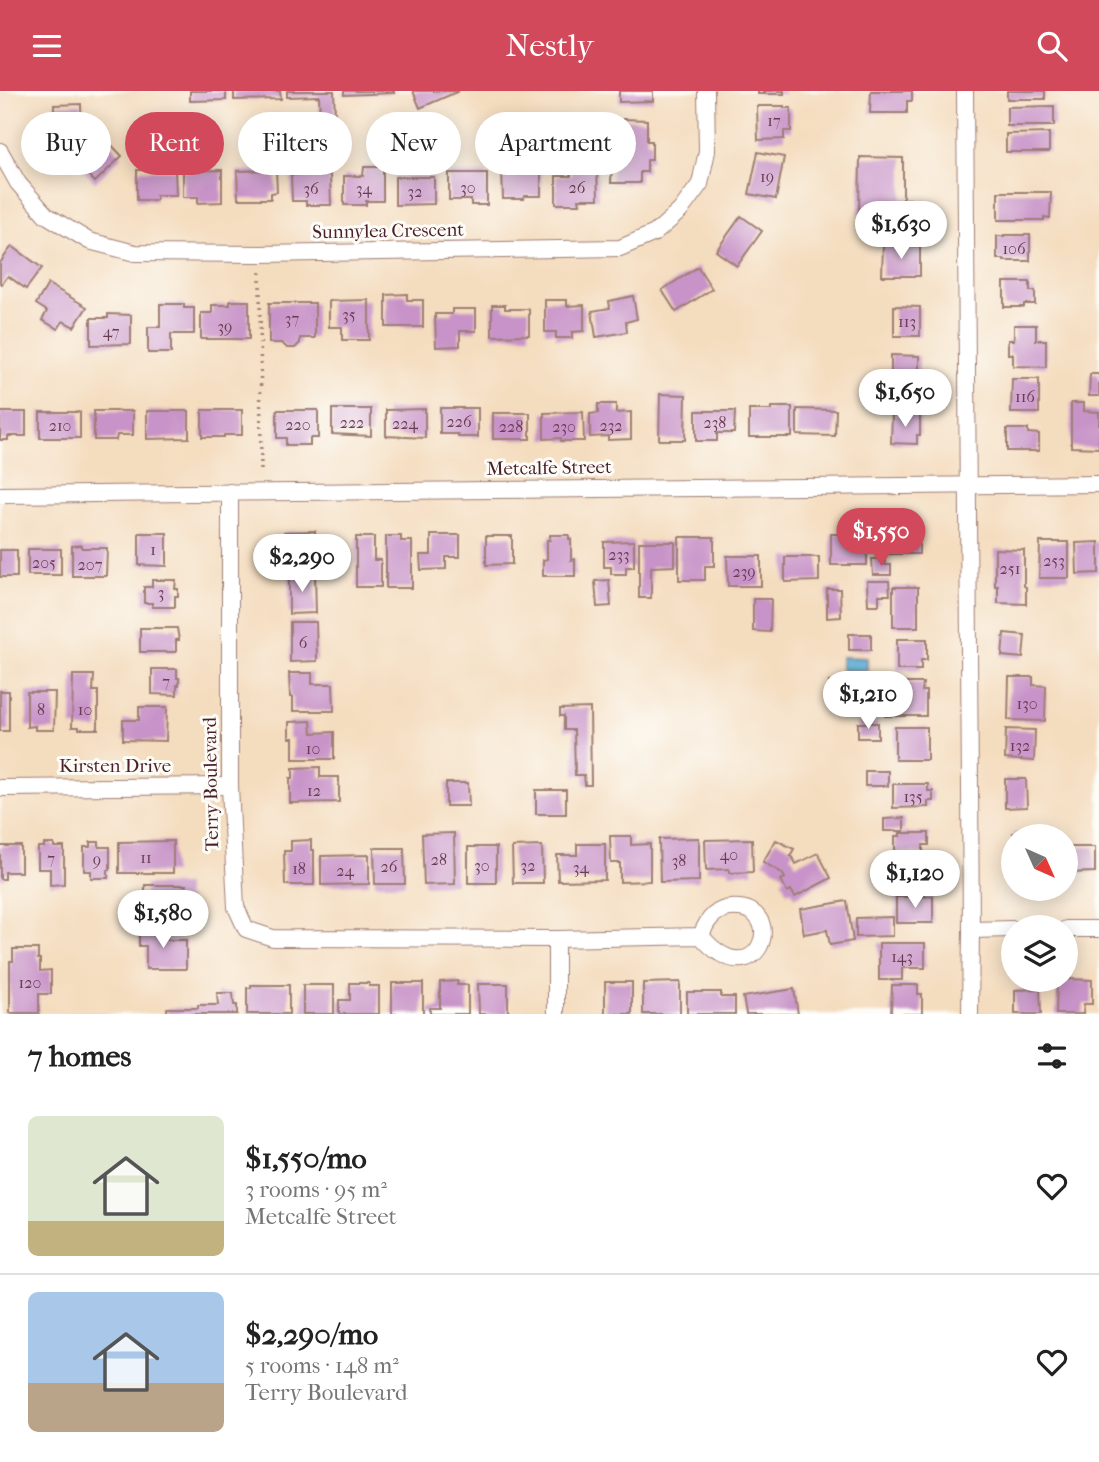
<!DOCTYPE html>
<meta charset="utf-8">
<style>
body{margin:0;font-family:"IM FELL French Canon",serif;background:#f6f6f6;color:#222;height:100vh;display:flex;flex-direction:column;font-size:26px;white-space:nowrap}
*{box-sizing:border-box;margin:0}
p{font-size:23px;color:#767676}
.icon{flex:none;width:38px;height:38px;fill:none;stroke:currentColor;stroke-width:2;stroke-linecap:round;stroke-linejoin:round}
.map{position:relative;height:923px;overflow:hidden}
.sheet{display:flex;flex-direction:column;background:#fff;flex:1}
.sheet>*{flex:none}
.hud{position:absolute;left:21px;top:21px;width:700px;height:63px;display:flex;gap:14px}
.needle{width:46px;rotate:135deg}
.buttons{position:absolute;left:1001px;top:733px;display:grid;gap:14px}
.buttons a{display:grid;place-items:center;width:77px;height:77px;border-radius:50%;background:#fff;box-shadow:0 4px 18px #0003;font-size:35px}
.price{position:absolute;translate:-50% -60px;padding:0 16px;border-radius:24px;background:#fff;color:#222;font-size:23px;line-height:46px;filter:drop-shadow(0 2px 4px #0008)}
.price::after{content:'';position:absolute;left:50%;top:42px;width:21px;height:16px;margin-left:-10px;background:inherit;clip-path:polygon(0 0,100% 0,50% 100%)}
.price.on{background:#d1495b;color:#fff}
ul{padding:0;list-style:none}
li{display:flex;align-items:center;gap:21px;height:175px;padding:0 28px}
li+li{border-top:2px solid #e0e0e0}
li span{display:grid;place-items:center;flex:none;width:196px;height:140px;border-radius:10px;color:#555}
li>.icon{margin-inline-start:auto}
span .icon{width:84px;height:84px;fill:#fffc;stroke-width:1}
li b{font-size:30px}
h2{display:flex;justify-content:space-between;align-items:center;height:84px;padding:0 28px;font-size:30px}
.chip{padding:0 24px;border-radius:32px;background:#fff;box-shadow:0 4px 18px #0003;font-size:24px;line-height:63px}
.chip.on{background:#d1495b;color:#fff}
header{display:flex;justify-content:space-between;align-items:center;height:91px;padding:0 28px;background:#d1495b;color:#fff;font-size:32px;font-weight:600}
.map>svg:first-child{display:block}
</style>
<header><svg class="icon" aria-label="menu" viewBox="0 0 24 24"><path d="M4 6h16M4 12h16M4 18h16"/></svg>Nestly<svg class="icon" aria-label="search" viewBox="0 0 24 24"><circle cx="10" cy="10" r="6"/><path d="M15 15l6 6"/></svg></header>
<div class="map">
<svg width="1099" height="923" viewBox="0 0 1099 923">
<rect width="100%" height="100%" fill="#fdfcf7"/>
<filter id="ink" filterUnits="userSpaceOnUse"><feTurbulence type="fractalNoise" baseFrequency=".0143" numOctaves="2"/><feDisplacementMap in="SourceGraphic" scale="14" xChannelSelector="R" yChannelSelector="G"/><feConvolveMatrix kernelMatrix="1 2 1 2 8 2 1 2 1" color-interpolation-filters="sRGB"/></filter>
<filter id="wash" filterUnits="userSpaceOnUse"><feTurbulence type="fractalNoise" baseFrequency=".00686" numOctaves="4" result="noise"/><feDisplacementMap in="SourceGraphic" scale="28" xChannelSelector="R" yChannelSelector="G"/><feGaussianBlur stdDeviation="1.57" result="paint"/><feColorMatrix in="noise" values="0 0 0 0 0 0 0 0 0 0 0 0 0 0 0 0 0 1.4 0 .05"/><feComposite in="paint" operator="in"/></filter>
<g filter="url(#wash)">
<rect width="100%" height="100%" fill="#f4dcbe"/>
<path fill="#5aaed6" stroke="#526680" stroke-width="2" d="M841,566L867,567V579H841Z"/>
<g id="blocks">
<g fill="#c893c8">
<path d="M190,0H226V9L190,10Z"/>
<path d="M234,0H280L281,8L234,9Z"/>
<path d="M287,0H334L335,26H320L319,5L287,6Z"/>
<path d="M344,0H394V2L344,4Z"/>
<path d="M413,0H459L420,17Z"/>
<path d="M619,0H653V10L619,11Z"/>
<rect x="758" y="0" width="26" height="3"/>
<path d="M871,0H912V10H907V22H870Z"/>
<rect x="1007" y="0" width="38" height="8"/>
<path d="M81,13L82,48L52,49V25H54V14Z"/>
<path d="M757,15H784V17H791V40H784V48L758,49Z"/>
<path d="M1054,15V35H1007V16Z"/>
<path d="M623,28L647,29V50H652V69H647V81H640V92H611L612,71H616V35H623Z"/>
<path d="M1049,42V61H1006V43Z"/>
<path d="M104,46L122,65L95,91L76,72Z"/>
<path d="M758,61L784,66L776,108L749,103Z"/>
<path d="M860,66L903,67V108H910V123H902L903,124H859Z"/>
<path d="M571,74H597L598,108H579L580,113H556V85H571Z"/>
<path d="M364,76H383V110H366V114H344V85H363Z"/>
<path d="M137,79H175L176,104H156V109H137Z"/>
<path d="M222,79V111L198,112V106H183V80Z"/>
<path d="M276,79L277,101L271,102V108H238L237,80Z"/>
<path d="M502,80H541V105H525L524,108H503Z"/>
<path d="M449,82H487V114H471V109H449Z"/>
<path d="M330,83L331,114H306V110H292L291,84Z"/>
<path d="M395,86H434V113L395,114Z"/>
<path d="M998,101H1051L1050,127L1044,126V129H998Z"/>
<path d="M741,125L762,140L737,175L716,160Z"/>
<path d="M1004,144H1030V170H1004V168H997V145H1004Z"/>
<path d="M883,154L920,155V185H882Z"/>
<path d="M12,155L42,177L26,198L8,185L2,193L0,192V172Z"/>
<path d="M698,176L712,198L676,221L662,199Z"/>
<path d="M1004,191H1030V200H1035V213H1024V216H1004Z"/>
<path d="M48,193L87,216L74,236L63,230L58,238L42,229L47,220L36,213Z"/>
<path d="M407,203V209H423V236H386V204Z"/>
<path d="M633,205L637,228L626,231L627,241L596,246L592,220L610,217L609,210Z"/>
<path d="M369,209V249H342V236H329V210Z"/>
<path d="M545,209H567V215L584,214V240L572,241V247H556V241H545Z"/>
<path d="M230,210H249V248H201V222H212V214H230Z"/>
<path d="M269,212H315V247H300V252L295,257H287L282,252H269Z"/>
<path d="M160,213H184V217H194V243H171V262H148V236H160Z"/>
<path d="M492,214H505V218H529V244L492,245Z"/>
<path d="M894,215L920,216V245H894Z"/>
<path d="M452,218H476V240H460V255L436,256L435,223H452Z"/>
<path d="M108,223L131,224V253L91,254V227H108Z"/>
<path d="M1014,234H1036V249H1046V276L1013,275V263H1008V249H1014Z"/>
<path d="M891,264L919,265V302H891Z"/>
<path d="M1090,283H1099V305H1089Z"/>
<path d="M1012,288H1039V322H1011Z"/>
<path d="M660,303L686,304L685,349H659Z"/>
<path d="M1071,312H1084V320L1099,321V357L1071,356Z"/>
<path d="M598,313H616V322L631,321V348L608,349V345L590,346V323L598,322Z"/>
<path d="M771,316H792V346H749V319H771Z"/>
<path d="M440,317H478V346H458V343H440Z"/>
<path d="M332,318H371V345L332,343Z"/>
<path d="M425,318V347L386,345V319Z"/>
<path d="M797,318L836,319L835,345L797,344Z"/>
<path d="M202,319H242V344H224V346H202Z"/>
<path d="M277,319H318V347H310V354H286V347H277Z"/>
<path d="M94,320H133V344H117L116,349H94Z"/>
<path d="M147,320H189V347L147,348Z"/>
<path d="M696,320H735L734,342H717V350H696Z"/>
<path d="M0,321H26V345H8V349H0Z"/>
<rect x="40" y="321" width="40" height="26"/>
<path d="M583,321L584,350H561V347L544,348V322Z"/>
<rect x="493" y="322" width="37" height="26"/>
<path d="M892,324H920V344H917V353L891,352Z"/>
<path d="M1007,338H1028V342L1039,343V360H1007Z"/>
<rect x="878" y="439" width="41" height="24"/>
<path d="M315,440V449H324V463H315L316,478H289V467L285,468L284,441Z"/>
<path d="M139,442H167V475L139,474Z"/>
<rect x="831" y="443" width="36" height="31"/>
<path d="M431,444H460V466H446V478L421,479L420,464H431Z"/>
<path d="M550,444H569V448H571V469L575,468V485H543V469L547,468V449H550Z"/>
<path d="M386,445H401V450H412V497H386Z"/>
<path d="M486,445H512V473L486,474Z"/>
<path d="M356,446H374V469H381V496H356Z"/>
<path d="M679,446H714V475H705V489H679Z"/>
<path d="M634,450V476H626V483H611V476H604V451Z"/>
<path d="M639,451H675V475L651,476V507H639Z"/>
<path d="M1040,451H1069V487H1039Z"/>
<path d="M1099,451V482L1077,483L1076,452Z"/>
<path d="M82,454V457H107L106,485H72V455Z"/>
<rect x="28" y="458" width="33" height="26"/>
<path d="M995,458L1024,459V495L1026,496V513L998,512V495H995Z"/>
<rect x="0" y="459" width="17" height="27"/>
<path d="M727,465H761V495H728Z"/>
<path d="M785,466H819V490L785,491Z"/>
<path d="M872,468H885V474H891V484H873Z"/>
<path d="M315,483L316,522L289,523V484Z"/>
<path d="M152,489H176L175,498H178V505H175V516H152V512H144V496H152Z"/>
<path d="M609,489L611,515L597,516L595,490Z"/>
<path d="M867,490H889L890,504H879V514H868Z"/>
<rect x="893" y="496" width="25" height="40"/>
<path d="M827,498H840L841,526L827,527Z"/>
<path d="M753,508H771L770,541L753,540Z"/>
<path d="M290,531H316L317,570L290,571Z"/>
<path d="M140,537H177L179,549H176V561H140Z"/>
<path d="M1004,542L1025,544L1023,567L1002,565Z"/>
<rect x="849" y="543" width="22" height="16"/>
<path d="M897,548H927V569H921V579H897Z"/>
<path d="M152,578H177V587H179V594H177V604L152,603Z"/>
<path d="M289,582H312V593H333L334,620H293V606H290Z"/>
<path d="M73,584H94L93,600H98V638H79V636H72Z"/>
<path d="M1009,586H1033V594L1046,595L1045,630L1008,629Z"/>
<path d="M870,588L871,607L829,608V591H837V589Z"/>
<path d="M896,592H923L922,600H926V625H885V609H896Z"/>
<rect x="0" y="600" width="9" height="40"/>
<path d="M27,601H55L54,639H35V635L27,636Z"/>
<path d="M139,616H167L166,650L123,649V629H139Z"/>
<path d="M590,617L591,694H585L584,684H575L574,639H564V625H560V618Z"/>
<path d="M311,630L312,642L334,641V668H293V647H289V631Z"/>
<rect x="858" y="632" width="20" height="15"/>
<rect x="895" y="636" width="32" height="33"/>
<path d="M1006,638L1035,639L1034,670L1005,668Z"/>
<path d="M320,676V686H339V711L290,712V687H293V677Z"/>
<rect x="865" y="680" width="23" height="15"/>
<path d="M1005,688H1026L1027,716L1005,717Z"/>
<path d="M446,692H468L469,715H446Z"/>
<path d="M893,693H928V700H933V710H928V716L893,717Z"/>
<rect x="536" y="699" width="30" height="24"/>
<path d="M904,727V740H884V728Z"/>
<path d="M454,742L455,793L424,794L422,743Z"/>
<path d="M900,742H929V754H923V762L895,761V745H900Z"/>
<rect x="1013" y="742" width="25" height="4"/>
<path d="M610,745H631V754L650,753V790L620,791V772H611Z"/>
<path d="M699,747V790L660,791L659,748Z"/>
<path d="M752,748L753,781L729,782V778L706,779L705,749Z"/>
<path d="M311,749V759H314V794H285L284,760H291V750Z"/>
<path d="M776,749L794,758L790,765L793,767L796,773L818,762L831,787L795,806L791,799L787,801L781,789L785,787L782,782L763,771Z"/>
<path d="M173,750V782H119V751Z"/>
<path d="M90,751H99V756H110V779H108V787H91V780H84V756H90Z"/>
<path d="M44,753H54V756H64V793L50,794V778H38V756H44Z"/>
<path d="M577,753H605V789L558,790L557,764H577Z"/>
<path d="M0,755H21V781H5V788H0Z"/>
<path d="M542,755L543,792H513L512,756Z"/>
<rect x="468" y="756" width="28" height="36"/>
<path d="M1066,756H1095V781L1066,782Z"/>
<path d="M374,757H404L405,793H375Z"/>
<path d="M369,764V793L321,794V765Z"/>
<path d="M145,794H186V807H189V823H167V832L145,833Z"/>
<path d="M933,805V832H896V806Z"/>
<path d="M847,810L853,850L830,854L827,839L804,843L800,818Z"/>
<path d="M893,826V845L856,846V827Z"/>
<path d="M139,839H167V849H186V878H146V855H139Z"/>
<path d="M879,852H925V877H902V889H879Z"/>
<path d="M13,858H38V868H40V880L51,879V903H39V922H10V870H13Z"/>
<path d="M1066,888L1092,889V913H1084L1083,923H1056L1057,889Z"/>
<path d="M458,890L457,894H468V923H430V917H440V891Z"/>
<rect x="605" y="891" width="27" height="32"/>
<path d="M680,891V923H643V892Z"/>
<path d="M350,892H369V895H379V923H339V909H350Z"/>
<rect x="392" y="892" width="31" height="31"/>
<path d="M478,893H508V923H479Z"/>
<path d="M251,894H289V923H247V897H251Z"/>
<rect x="303" y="894" width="31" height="29"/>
<path d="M892,894H918V903H922V923H891Z"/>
<path d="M794,898L798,923H746L743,906Z"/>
<path d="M1040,898L1041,923H1015V899Z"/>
<path d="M687,901H721V906H735V923H687Z"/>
<path d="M217,902H233L234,914H237V923H167V917H198V914H218Z"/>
</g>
</g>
</g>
<g filter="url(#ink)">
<use href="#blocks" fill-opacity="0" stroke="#9f7e74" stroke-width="2"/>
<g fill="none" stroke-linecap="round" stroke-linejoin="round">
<g stroke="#9f7e74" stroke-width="18">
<g id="street">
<path d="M965,0L971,839L970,923"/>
<path d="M0,60L18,92L46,124L89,150L135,162L260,163L620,157L655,142L680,120L700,93L707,60L706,0"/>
<path d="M230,401V695L236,816L246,838L273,847L556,848L701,845C758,912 791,813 731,817C714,818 706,831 701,845"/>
<path d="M0,404L1099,393"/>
<path d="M0,697L230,695"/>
<path d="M1066,838H1099"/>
<path d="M971,839L1013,838"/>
<path d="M556,848V923"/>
</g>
</g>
<path stroke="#9f7e74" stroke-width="3.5" stroke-dasharray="2 5" stroke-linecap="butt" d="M260,181L261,382"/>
<use href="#street" stroke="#fff" stroke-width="16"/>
</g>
</g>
<g text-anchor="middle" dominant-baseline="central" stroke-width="6" stroke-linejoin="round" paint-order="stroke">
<g font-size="16" fill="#6a3c52">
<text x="774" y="29">17</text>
<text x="767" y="85">19</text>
<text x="468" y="96">30</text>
<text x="577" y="96">26</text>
<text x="311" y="97">36</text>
<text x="364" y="97">34</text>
<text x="415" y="100">32</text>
<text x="1014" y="157">106</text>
<text x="349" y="223">35</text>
<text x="292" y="227">37</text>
<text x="907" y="230">113</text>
<text x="225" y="235">39</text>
<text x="111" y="240">47</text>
<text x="1025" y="305">116</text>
<text x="459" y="330">226</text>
<text x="352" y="331">222</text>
<text x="715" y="331">238</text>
<text x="405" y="332">224</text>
<text x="298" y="333">220</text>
<text x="60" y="334">210</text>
<text x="611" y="334">232</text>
<text x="511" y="335">228</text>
<text x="564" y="335">230</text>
<text x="153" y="458">1</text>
<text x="619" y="463">233</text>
<text x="1054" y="469">253</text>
<text x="44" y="471">205</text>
<text x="90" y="473">207</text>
<text x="1010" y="477">251</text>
<text x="744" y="480">239</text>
<text x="161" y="501">3</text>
<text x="303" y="551">6</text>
<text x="166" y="590">7</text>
<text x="1027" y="612">130</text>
<text x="41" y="618">8</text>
<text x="85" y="618">10</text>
<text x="1020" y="654">132</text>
<text x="313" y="657">10</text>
<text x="314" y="699">12</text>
<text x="913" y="705">135</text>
<text x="729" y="763">40</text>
<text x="146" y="766">11</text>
<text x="51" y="767">7</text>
<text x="97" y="768">9</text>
<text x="439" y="768">28</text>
<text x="679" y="769">38</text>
<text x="482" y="774">30</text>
<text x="528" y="774">32</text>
<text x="389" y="775">26</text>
<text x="581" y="776">34</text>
<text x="299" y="777">18</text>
<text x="345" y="779">24</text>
<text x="902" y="865">143</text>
<text x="30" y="891">120</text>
</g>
<g font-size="19" fill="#4a1f2b" stroke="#fdfcf7">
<text transform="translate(388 140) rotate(-1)">Sunnylea Crescent</text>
<text transform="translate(549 377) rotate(-1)">Metcalfe Street</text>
<text x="115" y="675">Kirsten Drive</text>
<text transform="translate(211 693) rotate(-91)">Terry Boulevard</text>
</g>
</g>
</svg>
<div class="buttons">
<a><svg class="needle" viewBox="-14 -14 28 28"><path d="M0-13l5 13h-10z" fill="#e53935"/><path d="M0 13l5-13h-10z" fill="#767676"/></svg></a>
<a><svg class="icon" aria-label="layers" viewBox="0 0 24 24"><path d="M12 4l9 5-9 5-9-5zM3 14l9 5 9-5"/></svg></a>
</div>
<b class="price" style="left:901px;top:170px">$1,630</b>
<b class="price" style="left:905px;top:338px">$1,650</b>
<b class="price on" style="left:881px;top:477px">$1,550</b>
<b class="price" style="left:302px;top:503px">$2,290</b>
<b class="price" style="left:868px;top:640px">$1,210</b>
<b class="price" style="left:915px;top:819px">$1,120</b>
<b class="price" style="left:163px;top:859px">$1,580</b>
<div class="hud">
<a class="chip">Buy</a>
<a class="chip on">Rent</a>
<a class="chip">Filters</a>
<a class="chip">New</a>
<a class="chip">Apartment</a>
</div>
</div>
<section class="sheet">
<h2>7 homes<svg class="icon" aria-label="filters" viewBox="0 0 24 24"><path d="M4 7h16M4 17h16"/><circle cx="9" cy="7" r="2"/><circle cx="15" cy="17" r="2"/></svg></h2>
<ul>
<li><span style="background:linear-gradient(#dfe7d0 75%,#c2b280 0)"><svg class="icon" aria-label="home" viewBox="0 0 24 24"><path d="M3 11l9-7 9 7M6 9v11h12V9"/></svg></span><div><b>$1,550/mo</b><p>3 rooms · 95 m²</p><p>Metcalfe Street</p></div><svg class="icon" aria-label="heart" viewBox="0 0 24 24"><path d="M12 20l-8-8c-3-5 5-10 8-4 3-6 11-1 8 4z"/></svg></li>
<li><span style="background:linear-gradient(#a9c7e8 65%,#b9a48a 0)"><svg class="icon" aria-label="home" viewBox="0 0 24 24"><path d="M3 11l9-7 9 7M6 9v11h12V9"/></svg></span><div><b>$2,290/mo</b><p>5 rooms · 148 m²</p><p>Terry Boulevard</p></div><svg class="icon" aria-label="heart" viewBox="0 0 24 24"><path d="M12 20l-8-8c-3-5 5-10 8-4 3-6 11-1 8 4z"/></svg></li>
</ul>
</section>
